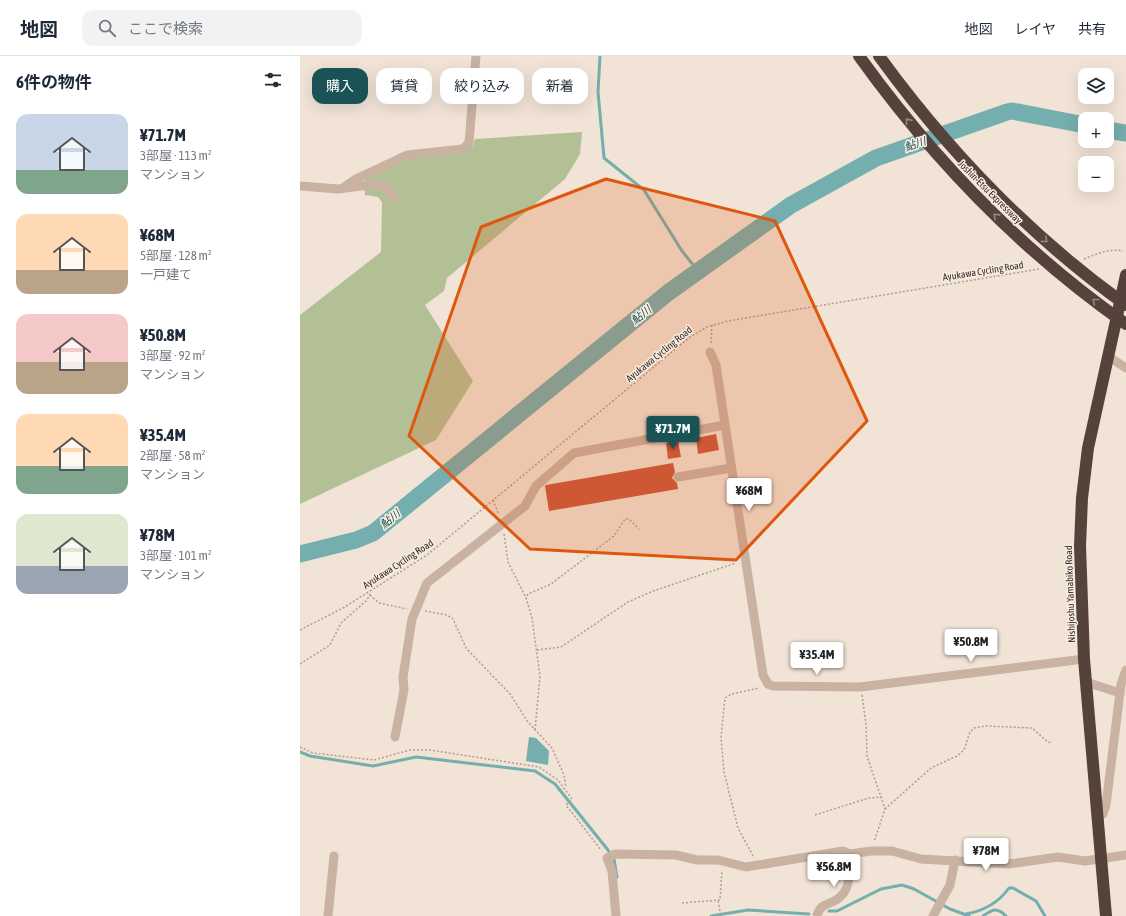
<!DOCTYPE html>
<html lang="ja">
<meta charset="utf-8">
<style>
body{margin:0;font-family:"Asap Condensed","Noto Sans JP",sans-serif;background:#f2f2f3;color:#1f2937;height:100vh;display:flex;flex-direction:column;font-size:15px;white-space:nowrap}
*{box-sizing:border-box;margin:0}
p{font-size:13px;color:#747a83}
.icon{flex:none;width:22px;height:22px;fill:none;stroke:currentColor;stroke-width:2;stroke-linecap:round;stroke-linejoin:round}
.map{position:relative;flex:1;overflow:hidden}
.panel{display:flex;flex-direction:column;background:#fff;width:300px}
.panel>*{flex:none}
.hud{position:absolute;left:12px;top:12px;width:380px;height:36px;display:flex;gap:8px}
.tools{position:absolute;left:778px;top:12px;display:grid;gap:8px}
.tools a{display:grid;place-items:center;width:36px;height:36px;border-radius:8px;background:#fff;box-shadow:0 4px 16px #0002;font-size:20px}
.price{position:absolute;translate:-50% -34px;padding:0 9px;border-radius:4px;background:#fff;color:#222;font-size:13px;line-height:26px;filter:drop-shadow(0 1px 2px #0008)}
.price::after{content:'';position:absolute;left:50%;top:24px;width:12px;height:9px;margin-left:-6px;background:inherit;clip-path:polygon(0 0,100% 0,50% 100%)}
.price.current{background:#1a5355;color:#fff}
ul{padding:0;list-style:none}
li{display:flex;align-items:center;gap:12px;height:100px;padding:0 16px}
li span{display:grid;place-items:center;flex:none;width:112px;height:80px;border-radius:12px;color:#555}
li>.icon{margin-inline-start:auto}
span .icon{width:48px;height:48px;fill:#fffc;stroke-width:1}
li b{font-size:17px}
h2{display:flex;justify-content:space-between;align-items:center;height:48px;padding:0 16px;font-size:17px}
.pill{padding:0 14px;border-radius:12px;background:#fff;box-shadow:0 4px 16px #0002;font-size:14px;line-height:36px}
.pill.current{background:#1a5355;color:#fff}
header{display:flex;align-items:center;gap:24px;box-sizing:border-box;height:56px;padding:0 20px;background:#fff;border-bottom:1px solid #e0e1e3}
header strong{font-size:19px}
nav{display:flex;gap:22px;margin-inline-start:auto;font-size:14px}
.search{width:280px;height:36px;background:#f2f2f3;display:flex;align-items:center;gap:10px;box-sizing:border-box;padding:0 14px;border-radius:12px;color:#747a83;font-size:15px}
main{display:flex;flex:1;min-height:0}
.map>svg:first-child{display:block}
</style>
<header>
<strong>地図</strong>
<div class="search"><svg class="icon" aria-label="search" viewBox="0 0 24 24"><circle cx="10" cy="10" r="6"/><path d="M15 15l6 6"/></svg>ここで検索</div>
<nav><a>地図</a><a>レイヤ</a><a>共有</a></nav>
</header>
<main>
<section class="panel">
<h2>6件の物件<svg class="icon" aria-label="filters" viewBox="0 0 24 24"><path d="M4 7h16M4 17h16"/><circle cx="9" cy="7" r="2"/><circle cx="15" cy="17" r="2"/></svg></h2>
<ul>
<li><span style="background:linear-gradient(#c9d6e8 70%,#7fa58c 0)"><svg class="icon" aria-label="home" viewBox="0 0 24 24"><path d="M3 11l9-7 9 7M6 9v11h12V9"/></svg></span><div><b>¥71.7M</b><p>3部屋 · 113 m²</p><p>マンション</p></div></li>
<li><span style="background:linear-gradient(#ffd9b3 70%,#b9a48a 0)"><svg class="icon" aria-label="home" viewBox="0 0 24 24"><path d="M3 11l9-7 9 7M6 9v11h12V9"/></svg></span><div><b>¥68M</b><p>5部屋 · 128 m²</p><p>一戸建て</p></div></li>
<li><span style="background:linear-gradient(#f6c9c9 60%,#b9a48a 0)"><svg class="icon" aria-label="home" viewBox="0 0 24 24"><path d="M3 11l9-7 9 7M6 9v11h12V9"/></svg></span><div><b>¥50.8M</b><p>3部屋 · 92 m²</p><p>マンション</p></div></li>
<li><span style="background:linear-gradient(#ffd9b3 65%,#7fa58c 0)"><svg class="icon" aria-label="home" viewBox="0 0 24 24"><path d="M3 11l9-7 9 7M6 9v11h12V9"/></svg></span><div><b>¥35.4M</b><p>2部屋 · 58 m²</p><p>マンション</p></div></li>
<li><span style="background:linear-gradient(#dfe7d0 65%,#9aa5b1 0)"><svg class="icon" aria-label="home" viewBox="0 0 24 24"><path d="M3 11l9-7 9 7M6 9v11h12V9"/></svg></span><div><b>¥78M</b><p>3部屋 · 101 m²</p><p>マンション</p></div></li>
</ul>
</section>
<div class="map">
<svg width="826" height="860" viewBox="0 0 826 860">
<rect width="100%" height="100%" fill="#f1e3d6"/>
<path fill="#b3c096" d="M282,76L280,98L265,123L147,222L144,235L125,249L173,325L136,384L0,448V259L81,196L82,146L78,141L65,139L64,122L107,102L173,90L175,83Z"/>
<path fill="#75aeae" d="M229,681L236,682L249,695L248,709L226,705Z"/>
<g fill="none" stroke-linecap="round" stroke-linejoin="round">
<g stroke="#75aeae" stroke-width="3">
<path d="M300,0L298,36L304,102L344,134L382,195L398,215"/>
<path d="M0,696L10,700L73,710L116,701L235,715L255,728L308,794L314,803L317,821"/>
<path d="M529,855H537L581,833L602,829L614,833L650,853L669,860"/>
<path d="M666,858C683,855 699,846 709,832H713L736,845L745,860"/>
<path d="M411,860L448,854L509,858"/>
<path d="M683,860C693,853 697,851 706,860"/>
</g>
<g stroke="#75aeae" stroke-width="17">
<path d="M807,74L826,77"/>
<path d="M0,498L56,484L73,477L369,236L491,149L576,102L707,56L712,55L785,69"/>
</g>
</g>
<g fill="#c8593c">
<path d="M416,378L419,394L398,398L396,382Z"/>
<path d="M378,385L381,401L368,403L366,387Z"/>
<path d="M373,407L375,416L372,422L377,427L378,433L249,455L245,430L246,429Z"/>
</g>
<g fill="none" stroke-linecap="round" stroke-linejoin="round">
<g stroke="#b49c8c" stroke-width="1.5" stroke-dasharray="2 2" stroke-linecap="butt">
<path d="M784,203C797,198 809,192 823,195"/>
<path d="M411,287L412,269"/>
<path d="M193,444L199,459"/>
<path d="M204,478L208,506L226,542"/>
<path d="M70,539L79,547L107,553"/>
<path d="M125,555L147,559L153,563L166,592L210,638L228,666L252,692L264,719L266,731"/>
<path d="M0,574L43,552L127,499L390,281L407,271L428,265L739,213"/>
<path d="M237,594L261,591L328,546L353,535L436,507"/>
<path d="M0,608L30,589L41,567L66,545L70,539L68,536"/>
<path d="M562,639L566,668L567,700L585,753L574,786"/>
<path d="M235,674L240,620L232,562L226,542L228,538L251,528L314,480L325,463H329L339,473"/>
<path d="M0,691L13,697L74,704L110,694H130L239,711L258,724L272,743L266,749L301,794"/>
<path d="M585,753L631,712L657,700L664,694L670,676L674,672L686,670L732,672L748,686L752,687"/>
<path d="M515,759L569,742L582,741"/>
<path d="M453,800L438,772L424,716L421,681L425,642L432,638L459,632"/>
<path d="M418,845L421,860"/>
<path d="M382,847L420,844L422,814"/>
</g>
<g stroke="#c9b2a2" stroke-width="9">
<path d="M0,130L38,133L76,128L84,130L94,142"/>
<path d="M43,132L56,123L107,99L163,93L169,87L176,0"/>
<path d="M410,296L416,309L463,619L468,628L473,630L560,631L784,603"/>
<path d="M809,301L826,312"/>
<path d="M378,421L431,412"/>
<path d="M786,626L820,637"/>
<path d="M95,681L104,634L103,621L112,563L127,527L225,450L236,430L274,397L425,369"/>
<path d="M798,760L803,758L806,749L821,628L826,614"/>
<path d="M28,860L34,800"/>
<path d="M316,860L312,815L307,802L315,798L376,799L397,804H418L446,811L543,795L550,798L571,795H592L621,803L709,808L758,801L785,805L826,799"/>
<path d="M517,860C520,846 532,849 540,841C555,827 544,814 550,798"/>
<path d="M633,860L650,829L655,804"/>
</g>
<path stroke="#54423b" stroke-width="12" d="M806,860L784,603L780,490L782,442L788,392L826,219"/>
<g stroke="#54423b" stroke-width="12">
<path d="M559,0C633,103 722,195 826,268"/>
<path d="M579,0C648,95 730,180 826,249"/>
</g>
</g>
<defs><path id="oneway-chevron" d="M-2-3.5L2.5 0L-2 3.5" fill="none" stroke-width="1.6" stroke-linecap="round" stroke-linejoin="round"/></defs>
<g stroke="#96867e">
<use href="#oneway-chevron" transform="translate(608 65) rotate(-129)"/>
<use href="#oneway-chevron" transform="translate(696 160) rotate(-136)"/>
<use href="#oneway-chevron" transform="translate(745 184) rotate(41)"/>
<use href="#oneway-chevron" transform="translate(795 245) rotate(-141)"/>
</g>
<path fill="#df570d" fill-opacity="0.2" stroke="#df570d" stroke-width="3" stroke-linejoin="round" d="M306,123L475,165L567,365L436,504L230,493L109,380L181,171Z"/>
<g text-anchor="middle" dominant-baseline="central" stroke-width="3" stroke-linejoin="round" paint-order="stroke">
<g font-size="10" fill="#332925" stroke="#f9ede2">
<text transform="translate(690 136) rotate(45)">Joshin-Etsu Expressway</text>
<text transform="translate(683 215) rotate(-9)">Ayukawa Cycling Road</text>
<text transform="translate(359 298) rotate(-39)">Ayukawa Cycling Road</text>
<text transform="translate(98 508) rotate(-33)">Ayukawa Cycling Road</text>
<text transform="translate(770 538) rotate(-92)">Nishijoshu Yamabiko Road</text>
</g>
<g font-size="11" font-style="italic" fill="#1a5355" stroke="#f9ede2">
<text transform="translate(615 88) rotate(-19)">鮎川</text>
<text transform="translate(341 259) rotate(-39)">鮎川</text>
<text transform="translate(90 463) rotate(-39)">鮎川</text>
</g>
</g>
</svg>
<div class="tools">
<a><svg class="icon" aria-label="layers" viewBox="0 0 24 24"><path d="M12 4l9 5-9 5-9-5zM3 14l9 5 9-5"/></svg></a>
<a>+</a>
<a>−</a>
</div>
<b class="price current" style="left:373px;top:394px">¥71.7M</b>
<b class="price" style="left:449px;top:456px">¥68M</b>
<b class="price" style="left:671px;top:607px">¥50.8M</b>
<b class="price" style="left:517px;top:620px">¥35.4M</b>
<b class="price" style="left:686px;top:816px">¥78M</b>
<b class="price" style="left:534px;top:832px">¥56.8M</b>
<div class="hud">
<a class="pill current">購入</a>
<a class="pill">賃貸</a>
<a class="pill">絞り込み</a>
<a class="pill">新着</a>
</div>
</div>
</main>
